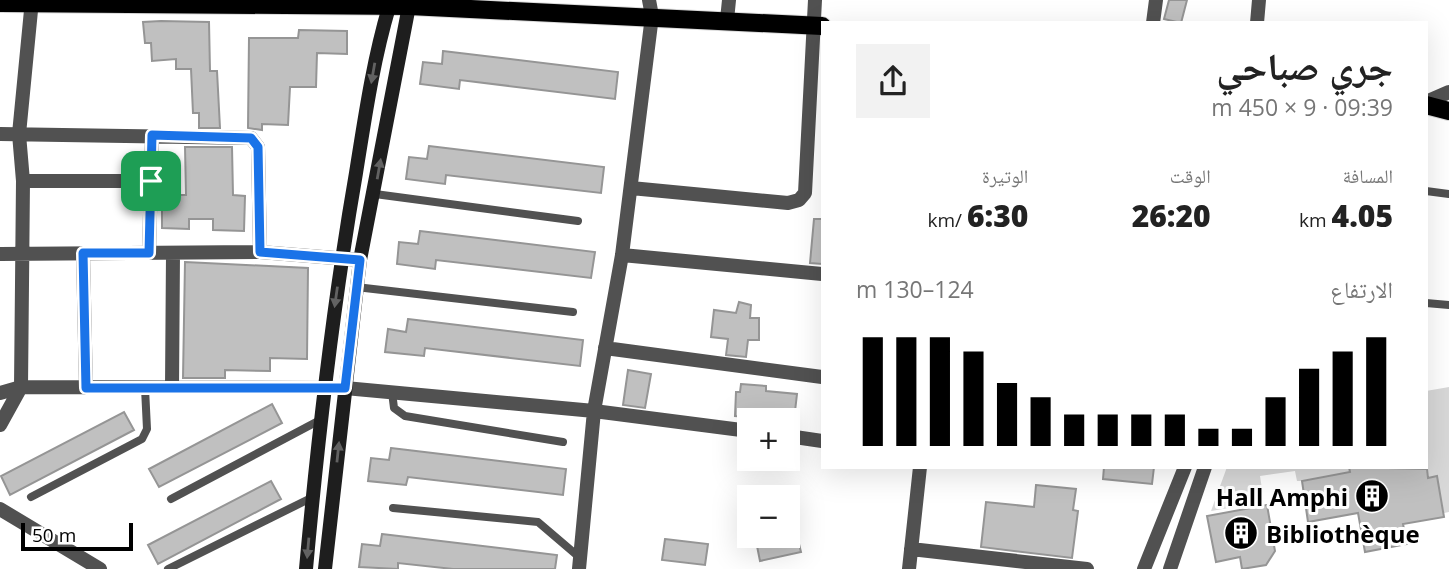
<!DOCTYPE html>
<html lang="ar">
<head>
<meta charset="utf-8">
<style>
  :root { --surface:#fff; --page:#f2f2f2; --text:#222; --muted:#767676; --accent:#000 }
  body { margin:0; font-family:"Open Sans","Noto Naskh Arabic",sans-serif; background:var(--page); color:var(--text); direction:rtl; height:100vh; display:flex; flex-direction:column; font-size:26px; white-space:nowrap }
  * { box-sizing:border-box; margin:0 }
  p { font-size:23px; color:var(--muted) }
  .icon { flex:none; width:38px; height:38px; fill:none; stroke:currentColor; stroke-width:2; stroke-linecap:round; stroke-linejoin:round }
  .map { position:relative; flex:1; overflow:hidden; direction:ltr }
  .sheet { position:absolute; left:821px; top:21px; width:607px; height:448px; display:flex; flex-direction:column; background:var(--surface); border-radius:0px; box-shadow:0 7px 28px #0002; direction:rtl }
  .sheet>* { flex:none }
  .fabs { position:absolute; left:737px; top:408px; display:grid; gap:14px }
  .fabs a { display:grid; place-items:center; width:63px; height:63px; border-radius:0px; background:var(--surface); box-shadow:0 7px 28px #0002; font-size:35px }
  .scale { position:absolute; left:21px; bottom:18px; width:112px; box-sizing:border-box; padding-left:7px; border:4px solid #000; border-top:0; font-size:19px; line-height:24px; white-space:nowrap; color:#000; -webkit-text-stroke:5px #fff; paint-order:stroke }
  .pin { position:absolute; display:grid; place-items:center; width:60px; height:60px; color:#fff; margin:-30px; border-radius:14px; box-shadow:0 4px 10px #0006 }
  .round { display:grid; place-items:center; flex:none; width:74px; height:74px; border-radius:0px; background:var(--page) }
  .summary { display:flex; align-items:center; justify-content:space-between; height:119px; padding:0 35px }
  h1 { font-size:38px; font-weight:800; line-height:52px }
  .metrics { display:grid; grid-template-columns:repeat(3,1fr); gap:10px; height:119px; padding:7px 35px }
  .metrics div { display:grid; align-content:center }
  .metrics b { font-size:30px; font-weight:800 }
  .metrics small { font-size:19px; font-weight:400 }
  .metrics p { font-size:19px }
  .chart { height:196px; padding:14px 35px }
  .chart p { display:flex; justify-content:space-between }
  .chart svg { width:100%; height:126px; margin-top:7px; stroke:var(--accent); stroke-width:6 }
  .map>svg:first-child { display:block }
  .green { fill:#d8d8d8 }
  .building { fill:#c0c0c0; stroke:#959595; stroke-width:2 }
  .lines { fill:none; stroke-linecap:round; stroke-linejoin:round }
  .primary-casing { stroke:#dbdbdb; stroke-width:20 }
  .service { stroke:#515151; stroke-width:8 }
  .minor { stroke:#515151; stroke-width:14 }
  .secondary { stroke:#1e1e1e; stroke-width:14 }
  .primary { stroke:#000; stroke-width:18 }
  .oneway { fill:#626262 }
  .route-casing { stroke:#fff; stroke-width:14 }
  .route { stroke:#1a73e8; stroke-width:9 }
  .labels { text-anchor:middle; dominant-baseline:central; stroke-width:6; stroke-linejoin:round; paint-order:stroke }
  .poi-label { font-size:24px; font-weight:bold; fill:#000; stroke:#fff; text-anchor:end }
</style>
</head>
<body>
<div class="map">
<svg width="1449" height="569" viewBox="0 0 1449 569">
  <rect width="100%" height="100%" fill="#fff"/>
  <!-- green -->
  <path class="green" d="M1449 387V512L1444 513 1437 477 1428 478 1427 470 1416 471V467H1426V391Z
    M1227 467H1349L1350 472 1302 481H1297L1295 471 1260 476 1264 502 1211 511Z"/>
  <!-- building -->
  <path class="building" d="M1169 0H1187L1181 23 1164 19Z
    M161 21 209 22 210 71H217L220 128H199V113H193L191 69H176V59L152 61 151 43H145L143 22Z
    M299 30 347 31V54L317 53 316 87H290L288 125 262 124V130L248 128 249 38H298Z
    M443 51 618 72 615 99 460 80 459 89 420 84 423 62 442 64Z
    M429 146 604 167 601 193 446 175 445 184 406 179 409 157 427 159Z
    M185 147H232L233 195 245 196 244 231 213 230V219H189V229L162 228V195H186Z
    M814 219H822V264L810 263Z
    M420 231 595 252 591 278 436 260 435 269 397 264 399 242 418 244Z
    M185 262 308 268 307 359 270 358V371L225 370V378H183Z
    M739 302 751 305 750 318H759V340H748L746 357 726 355 728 339 711 337 714 310 736 313Z
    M408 319 583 340 580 366 425 348 424 356 385 352 388 329 406 332Z
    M628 370 651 374 645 408 623 405Z
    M741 384 766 386V391L797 394 794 420 735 416 736 392H740Z
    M272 404 282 423 159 487 149 469Z
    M124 412 134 430 10 495 1 476Z
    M391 448 566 469 563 495 408 477 406 485 368 481 371 458 389 460Z
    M1104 467H1154L1152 484 1103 479Z
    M1349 467 1427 469 1428 478 1437 476 1444 517 1403 524 1407 544 1365 552 1358 513 1308 522 1302 481 1350 472Z
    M271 481 281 499 158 564 148 545Z
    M1036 485 1076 489 1073 510 1078 511 1072 558 981 547 986 502 1034 507Z
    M1267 505 1275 551 1266 565 1242 569 1240 557 1216 562 1207 516Z
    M382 534 557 555 555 569H453L398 563V569L359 567 362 544 380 546Z
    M755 536H797L801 552 760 561Z
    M665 539 708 544 705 565 662 560Z"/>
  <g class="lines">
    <!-- primary casing -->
    <g class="primary-casing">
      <path id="primary" d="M0 3 409 6 822 26
        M1426 105 1449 111"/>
    </g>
    <!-- service -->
    <path class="service" d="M1426 191 1449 194
      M375 194 578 221
      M356 287 573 312
      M1426 303 1449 305
      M392 392 394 408 405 416 563 442
      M31 497 142 439 147 429 145 388
      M171 499 320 420
      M393 508 538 522 579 557
      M168 569 313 497"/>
    <!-- minor -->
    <path class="minor" d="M727 20 729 0
      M1153 23 1156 0
      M1257 23 1259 0
      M1426 102 1449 92
      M0 134 251 138 258 147 260 252
      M23 181H151
      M631 188 788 203 799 200 805 193 815 0
      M83 253 86 388
      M149 253 152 136
      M0 254 260 252 360 260
      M622 255 822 274
      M605 348 822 377
      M172 388 173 253
      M0 393 21 387 345 388 594 411 749 431
      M0 425 21 387 23 181 19 134 32 0
      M788 436 822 441
      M0 509 100 569
      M911 549 1087 569
      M579 569 594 411 622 255 652 16 649 0
      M909 569 920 467
      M1144 569 1185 467
      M1170 569 1205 467"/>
    <!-- secondary -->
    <path class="secondary" d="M306 569C318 436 333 305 356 173 365 117 373 61 389 7
      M325 569 360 260 409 6"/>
    <!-- primary -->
    <use href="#primary" class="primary"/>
  </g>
  <!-- one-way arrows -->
  <defs><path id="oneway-solid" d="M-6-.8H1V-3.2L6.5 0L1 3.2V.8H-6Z" transform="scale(1.75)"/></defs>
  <g class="oneway">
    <use href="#oneway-solid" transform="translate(373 73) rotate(100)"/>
    <use href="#oneway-solid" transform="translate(379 169) rotate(-80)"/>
    <use href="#oneway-solid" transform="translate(336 297) rotate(98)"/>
    <use href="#oneway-solid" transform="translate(338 452) rotate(-84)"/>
    <use href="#oneway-solid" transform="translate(308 548) rotate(95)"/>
  </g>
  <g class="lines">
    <!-- route casing -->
    <g class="route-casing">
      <path id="route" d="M152 135 251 138 258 147 260 252 360 260 345 388H86L83 253H149Z"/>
    </g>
    <!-- route -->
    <use href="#route" class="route"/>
  </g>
  <!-- icons -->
  <defs>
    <g id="building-disc" transform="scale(1.75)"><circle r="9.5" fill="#000" stroke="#fff"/><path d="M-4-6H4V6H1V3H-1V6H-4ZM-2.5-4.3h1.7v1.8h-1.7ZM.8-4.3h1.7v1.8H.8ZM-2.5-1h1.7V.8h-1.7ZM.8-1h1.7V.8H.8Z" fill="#fff"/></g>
  </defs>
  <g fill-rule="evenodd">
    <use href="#building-disc" x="1372" y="496"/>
    <use href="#building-disc" x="1241" y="533"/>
  </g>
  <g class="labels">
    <!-- poi labels -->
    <g class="poi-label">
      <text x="1348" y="496">Hall Amphi</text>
      <text x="1266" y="533" text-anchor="start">Bibliothèque</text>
    </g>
  </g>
</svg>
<div class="fabs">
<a>+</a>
<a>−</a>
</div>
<div class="scale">50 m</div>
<div class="pin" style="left:151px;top:181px;background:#1e9e55"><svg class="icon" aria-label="arrive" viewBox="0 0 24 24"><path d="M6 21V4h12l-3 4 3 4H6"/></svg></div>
<section class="sheet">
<div class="summary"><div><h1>جري صباحي</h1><p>09:39 · 9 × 450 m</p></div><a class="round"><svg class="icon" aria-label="share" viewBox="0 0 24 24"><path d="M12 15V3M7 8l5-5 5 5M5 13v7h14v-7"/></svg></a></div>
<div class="metrics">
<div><p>المسافة</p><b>4.05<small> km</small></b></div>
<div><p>الوقت</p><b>26:20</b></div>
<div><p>الوتيرة</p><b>6:30<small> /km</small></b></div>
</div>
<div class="chart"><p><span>الارتفاع</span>124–130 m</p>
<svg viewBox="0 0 160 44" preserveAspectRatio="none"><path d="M5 44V6M15 44V6M25 44V6M35 44V11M45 44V22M55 44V27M65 44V33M75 44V33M85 44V33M95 44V33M105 44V38M115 44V38M125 44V27M135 44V17M145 44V11M155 44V6"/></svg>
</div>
</section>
</div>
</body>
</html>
